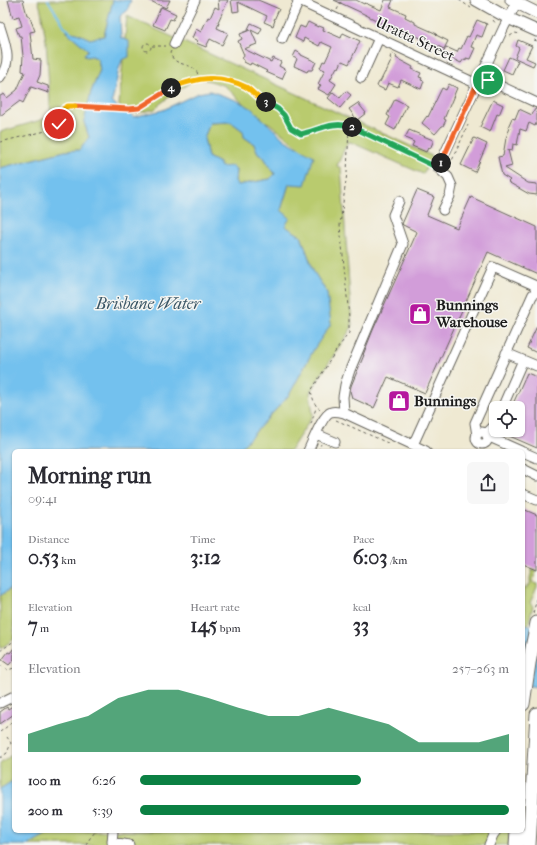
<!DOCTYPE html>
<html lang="en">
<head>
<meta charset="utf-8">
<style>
  :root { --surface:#fff; --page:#f7f7f7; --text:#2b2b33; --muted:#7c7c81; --accent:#0b8043 }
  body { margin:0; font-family:"IM FELL French Canon",serif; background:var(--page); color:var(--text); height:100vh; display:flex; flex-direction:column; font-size:15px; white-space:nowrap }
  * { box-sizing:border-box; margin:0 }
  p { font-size:13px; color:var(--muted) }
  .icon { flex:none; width:22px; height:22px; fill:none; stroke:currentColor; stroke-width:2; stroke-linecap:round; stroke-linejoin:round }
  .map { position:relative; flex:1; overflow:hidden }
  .details { position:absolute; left:12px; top:449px; width:513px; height:384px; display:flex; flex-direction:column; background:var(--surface); border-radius:6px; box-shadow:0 1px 3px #0004 }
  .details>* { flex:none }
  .tools { position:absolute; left:489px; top:401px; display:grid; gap:8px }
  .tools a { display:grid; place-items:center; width:36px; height:36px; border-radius:6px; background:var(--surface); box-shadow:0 1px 3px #0004; font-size:20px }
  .pin { position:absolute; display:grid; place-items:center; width:34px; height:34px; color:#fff; margin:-17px; border:2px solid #fff; border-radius:50%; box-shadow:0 1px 4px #0007 }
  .km { position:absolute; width:20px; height:20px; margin:-10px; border-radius:50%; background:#222; color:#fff; font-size:11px; line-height:20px; text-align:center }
  .round { display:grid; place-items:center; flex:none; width:42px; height:42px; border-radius:6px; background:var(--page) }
  .headline { display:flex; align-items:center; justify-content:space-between; height:68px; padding:0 16px }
  h1 { font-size:22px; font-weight:700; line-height:30px }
  .figures { display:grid; grid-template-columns:repeat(3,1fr); gap:6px; height:68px; padding:4px 16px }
  .figures div { display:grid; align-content:center }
  .figures b { font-size:20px; font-weight:700 }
  .figures small { font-size:11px; font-weight:400 }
  .figures p { font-size:11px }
  .chart { height:112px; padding:8px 16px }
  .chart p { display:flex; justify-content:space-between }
  .chart svg { width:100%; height:72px; margin-top:4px; fill:var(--accent); opacity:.7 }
  ul { padding:0 16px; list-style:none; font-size:13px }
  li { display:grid; grid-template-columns:64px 48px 1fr; align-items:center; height:30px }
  li i { height:10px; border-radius:5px; background:var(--accent) }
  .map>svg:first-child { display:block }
  .green { fill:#b9cb6e; stroke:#6a7445 }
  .water { fill:#73c1ee; stroke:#486e85; fill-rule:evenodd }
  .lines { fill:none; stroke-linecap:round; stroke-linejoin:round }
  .stream { stroke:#73c1ee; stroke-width:2 }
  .building { fill:#d29dd9 }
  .minor-casing { stroke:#66645c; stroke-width:11 }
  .major-casing { stroke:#66645c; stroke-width:13 }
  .highway-casing { stroke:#66645c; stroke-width:15 }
  .path { stroke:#66645c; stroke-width:1; stroke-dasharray:3 3; stroke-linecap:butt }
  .minor { stroke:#fff; stroke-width:9 }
  .major { stroke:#fff; stroke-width:11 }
  .highway { stroke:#fff; stroke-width:13 }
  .split-1-casing { stroke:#fff; stroke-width:8 }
  .split-2-casing { stroke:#fff; stroke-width:8 }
  .split-3-casing { stroke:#fff; stroke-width:8 }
  .split-4-casing { stroke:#fff; stroke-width:8 }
  .split-5-casing { stroke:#fff; stroke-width:8 }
  .split-6-casing { stroke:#fff; stroke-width:8 }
  .split-1 { stroke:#f0652b; stroke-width:5 }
  .split-2 { stroke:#22a559; stroke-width:5 }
  .split-3 { stroke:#22a559; stroke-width:5 }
  .split-4 { stroke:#f5b400; stroke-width:5 }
  .split-5 { stroke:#f0652b; stroke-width:5 }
  .split-6 { stroke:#f5b400; stroke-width:5 }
  .labels { text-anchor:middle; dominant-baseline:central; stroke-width:3; stroke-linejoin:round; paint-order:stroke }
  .street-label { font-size:15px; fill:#1c1c1c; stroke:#f6f6f2 }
  .poi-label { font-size:15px; font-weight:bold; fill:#1c1c1c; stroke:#f6f6f2; text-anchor:start }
  .water-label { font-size:16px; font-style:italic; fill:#3a5666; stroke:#f6f6f2 }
</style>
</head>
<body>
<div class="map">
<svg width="537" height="845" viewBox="0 0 537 845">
  <rect width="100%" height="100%" fill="#f6f6f2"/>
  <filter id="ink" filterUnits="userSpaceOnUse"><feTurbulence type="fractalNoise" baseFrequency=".025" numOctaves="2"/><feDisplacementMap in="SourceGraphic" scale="8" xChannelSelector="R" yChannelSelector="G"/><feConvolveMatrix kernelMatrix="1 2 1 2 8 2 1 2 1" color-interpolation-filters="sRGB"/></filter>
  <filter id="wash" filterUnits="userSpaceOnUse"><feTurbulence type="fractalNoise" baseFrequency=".012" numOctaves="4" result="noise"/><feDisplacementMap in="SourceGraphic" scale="16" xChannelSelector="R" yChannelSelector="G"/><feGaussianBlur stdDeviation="0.9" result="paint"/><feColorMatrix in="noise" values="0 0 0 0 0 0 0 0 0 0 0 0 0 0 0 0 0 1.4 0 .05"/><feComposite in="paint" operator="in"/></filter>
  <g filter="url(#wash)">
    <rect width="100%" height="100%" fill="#efe9d2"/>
    <!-- green -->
    <path class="green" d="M38 0H113L104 36 90 39 77 33 92 56 98 59 100 70 91 92 84 122 89 137 80 150 65 151 0 168V132L51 117 46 41 41 10Z
      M127 16 432 156 423 174 348 141 337 166 341 168 352 327 310 392 313 415 290 451H237L239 450 289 395 314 349 330 324 327 293 314 272 301 236 284 226 281 210 289 184 301 151 296 144 290 140 269 123 266 122 247 107 225 86 214 82 199 78H196L161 103 155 109 124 116 119 105Z
      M231 122 243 131 244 137 254 144 258 153 263 156 275 174 270 179 238 185 235 181 236 170 221 168 219 163 208 157 204 138 210 123Z
      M532 570 536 571 532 582 537 584V587L530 603 533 606 528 625 523 624V588H527V585H530V578Z
      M14 586V639L0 649V596Z
      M14 753V780L0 789V764Z
      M52 831H509V845H28Z"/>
    <!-- water -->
    <path class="water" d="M113 0H131L127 11 120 16 121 38 129 41V57L122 60 119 69 112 102 116 105 118 111 131 113 133 117 163 110 198 93 210 91 236 100 251 108 285 140 314 156 305 185 289 184 281 210 290 218 285 226 301 236 314 272 327 293 331 324 314 349 289 395 239 450 237 451H14V586L0 596V168L65 151 80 150 89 137 84 122 91 92 100 70 98 59 92 56 86 57 84 54 88 50 66 31 77 33 90 39 104 36ZM231 122 243 131 244 137 254 144 258 153 263 156 275 174 270 179 238 185 235 181 236 170 233 166 221 167 219 163 208 157 204 138 210 123Z
      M523 624 537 626V687L523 685Z
      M14 780V831H52L28 845H0V789Z"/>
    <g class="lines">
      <!-- stream -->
      <path class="stream" d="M48 0 65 27 73 34"/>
    </g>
    <g id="blocks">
      <!-- building -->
      <path class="building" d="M8 0H23L27 15H29L35 31 30 32 33 59 41 60 40 75 37 82 48 86 49 93 31 87 23 103 20 101 0 116V96L4 94 7 98 17 90 25 72 22 71 23 56 21 36H19L16 28 22 26 19 16 13 18Z
        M148 0H170L166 8Z
        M218 0H228L218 22 219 23 217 28 228 33 222 45 210 39 206 47 196 43 198 41 192 38 196 29 201 32 208 17 210 18 215 7 219 9Z
        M231 0H258L279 9 274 20H275L273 26 264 22 267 16 238 2 239 11 233 12Z
        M334 0H356L364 4 365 3 381 10 385 0H393L390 7 406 14 405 17 415 22V24L437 34 436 35 448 41 444 49 410 33 409 35 403 33 404 31 393 26 392 28 360 12Z
        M161 7 176 14 173 20 170 19 165 30 153 25Z
        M477 20 487 24 482 37 476 35 471 47 475 48 470 59 466 58V60L464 59 461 63 443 54 446 47 457 52 459 48 461 49 467 36 469 37Z
        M308 22 318 27 319 26 324 28 323 30 341 38 343 33 360 41 349 64 342 61 339 68 337 67 330 80 336 84 329 95 318 89 321 85 318 84 325 70 320 68 323 61 325 62 332 47 321 42 319 46 304 38 303 42 295 38 300 26 305 28Z
        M251 23 262 28 259 34 251 30 257 44 244 49 271 62 273 58 281 62 279 66 286 70 282 79 266 72 267 71 251 63 250 65 244 62V60L242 59 244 55 238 41 242 39 240 34 250 30 248 29Z
        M518 40 532 46 526 58 535 62 533 66 515 58 519 48 516 46Z
        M296 51 301 54V55L316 62 312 70H308L307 72 294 66 297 59 293 57Z
        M392 53 397 56 396 58 413 67 412 69 421 73 419 77 422 78 421 80 424 81 421 89 401 80 398 87 388 83 385 90 377 86 379 82H380L385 72H386L392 59 390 58Z
        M509 57 518 61 512 74 503 70Z
        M449 84 457 88 444 119 446 120 443 126H442L435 134 422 123 427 116 428 117 442 88 446 90Z
        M346 91 351 95 340 108 328 98 333 92 340 98Z
        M395 99 407 105 395 130 386 125 390 117 387 115Z
        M493 100 503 105 499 115 497 114 490 132 480 127Z
        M358 103 366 113 357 120 349 109Z
        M535 109H537V121L535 126 529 123 526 131 520 129 517 145 513 144 512 151 508 150 512 166 505 168 528 183 537 184V195L529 194 508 182 510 180 502 175 498 157 503 156 506 138 510 128 508 127 512 118 515 119 519 109 532 115Z
        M409 130 433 140V142L430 149 428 148 426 152 412 146 414 142 405 138Z
        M474 138 487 144 475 172 461 165Z
        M417 190 434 197 427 215 457 228 471 197 537 227V274L488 252 425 393 388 377 374 408 352 398 350 391 351 386 364 355H363L373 330 417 232 403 225 402 224Z
        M537 326V353L527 348Z
        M527 373 537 377V448L498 431 518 430V408H511Z
        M523 509 537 515V570L523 564Z
        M14 648V659L9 665 2 660 8 652 10 653Z
        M14 705V714L0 724V712L7 707 8 709Z"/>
    </g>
  </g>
  <g filter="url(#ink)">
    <use href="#blocks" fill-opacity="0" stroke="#66645c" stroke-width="1"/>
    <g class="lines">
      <!-- minor casing -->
      <g class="minor-casing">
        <path id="minor" d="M297 0 477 84
          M0 27C5 44 13 61 0 77
          M282 39 299 1
          M174 44 195 0
          M481 77 537 103
          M361 78 379 38
          M443 210 450 196 452 186 448 177 438 168 504 27 518 0
          M506 353 537 366
          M502 408 523 360
          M344 413 343 397 345 385 350 370 403 244 393 215 399 201
          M476 438a6 6 0 1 1 12 0a6 6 0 1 1-12 0Z
          M316 434 335 442
          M486 434 494 426 496 422
          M487 436 521 451
          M413 445 493 267 534 285 537 293 533 294 475 423 477 435
          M308 451C312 443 323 414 331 412 335 411 340 412 344 413L426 451
          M523 452 537 458
          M523 469 537 476
          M523 494 537 500
          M0 703 14 696
          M113 831 112 842 129 845
          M489 845 493 835 496 831"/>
      </g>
      <!-- major casing -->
      <g class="major-casing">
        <path id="major" d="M476 0 508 18 537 31
          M511 0 537 13"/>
      </g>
      <!-- highway casing -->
      <g class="highway-casing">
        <path id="highway" d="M523 704 529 663 537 623
          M516 845 517 831
          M529 845 537 714"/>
      </g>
      <!-- path -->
      <path class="path" d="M459 0 471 8
        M337 10 342 0
        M493 20 496 24
        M510 36 515 33 520 34
        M534 40 537 41
        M143 47a4 4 0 1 1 8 0a4 4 0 1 1-8 0Z
        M152 46H166
        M171 51 170 53C175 68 190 61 197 72 198 74 198 77 199 79
        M349 126 431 165
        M0 142 54 129C60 122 60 117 63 109L68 106 129 109 139 108 170 88 184 83 211 78 224 79 247 88 258 98 278 109 284 115 291 128 301 134 313 131 328 125 337 124 349 126 347 173 340 225 349 317V333L337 349 311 391C313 398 314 406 320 409
        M450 165 468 125
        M336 420 390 444
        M311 424 316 408
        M318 451 321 444
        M533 613 537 599
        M0 651 14 641
        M0 665 8 670 14 668
        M0 732 9 725 11 722H14
        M0 758 7 753 11 743 7 737
        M86 845 90 838 96 831"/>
      <!-- minor -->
      <use href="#minor" class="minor"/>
      <!-- major -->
      <use href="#major" class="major"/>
      <!-- highway -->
      <use href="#highway" class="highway"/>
    </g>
  </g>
  <g class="lines" filter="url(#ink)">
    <!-- split-1 casing -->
    <g class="split-1-casing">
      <path id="split-1" d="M441 163 480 77 488 80"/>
    </g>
    <!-- split-2 casing -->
    <g class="split-2-casing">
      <path id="split-2" d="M352 127 438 168 441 163"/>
    </g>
    <!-- split-3 casing -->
    <g class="split-3-casing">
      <path id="split-3" d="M266 102 278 109 284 115 291 128 301 134C319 130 334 120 352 127"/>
    </g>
    <!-- split-4 casing -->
    <g class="split-4-casing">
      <path id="split-4" d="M171 88C198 77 220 74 246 87 251 90 254 94 258 97 260 99 263 100 266 102"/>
    </g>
    <!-- split-5 casing -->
    <g class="split-5-casing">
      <path id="split-5" d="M75 106 129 109 139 108 171 88"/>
    </g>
    <!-- split-6 casing -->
    <g class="split-6-casing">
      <path id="split-6" d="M59 124 63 109 68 106H75"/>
    </g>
    <!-- split-1 -->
    <use href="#split-1" class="split-1"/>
    <!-- split-2 -->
    <use href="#split-2" class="split-2"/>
    <!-- split-3 -->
    <use href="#split-3" class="split-3"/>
    <!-- split-4 -->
    <use href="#split-4" class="split-4"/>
    <!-- split-5 -->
    <use href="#split-5" class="split-5"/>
    <!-- split-6 -->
    <use href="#split-6" class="split-6"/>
  </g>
  <!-- icons -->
  <defs>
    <g id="shop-square" transform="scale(1.15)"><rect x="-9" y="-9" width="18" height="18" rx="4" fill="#b5179e" stroke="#f6f6f2"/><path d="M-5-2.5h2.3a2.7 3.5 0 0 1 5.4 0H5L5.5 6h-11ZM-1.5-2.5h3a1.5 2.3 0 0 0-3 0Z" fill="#fff"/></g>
  </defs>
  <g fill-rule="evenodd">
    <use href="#shop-square" x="420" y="314"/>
    <use href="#shop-square" x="399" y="401"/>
  </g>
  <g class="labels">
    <!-- street labels -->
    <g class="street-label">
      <text transform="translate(415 39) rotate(25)">Uratta Street</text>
    </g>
    <!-- poi labels -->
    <g class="poi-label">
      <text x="436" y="305">Bunnings<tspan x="436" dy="17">Warehouse</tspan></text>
      <text x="414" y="401">Bunnings</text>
    </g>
    <!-- water labels -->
    <g class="water-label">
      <text x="148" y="303">Brisbane Water</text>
    </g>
  </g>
</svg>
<div class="tools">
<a><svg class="icon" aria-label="locate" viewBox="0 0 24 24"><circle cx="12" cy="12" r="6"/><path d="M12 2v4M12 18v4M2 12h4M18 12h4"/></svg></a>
</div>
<div class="pin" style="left:488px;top:80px;background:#1e9e55"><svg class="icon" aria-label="arrive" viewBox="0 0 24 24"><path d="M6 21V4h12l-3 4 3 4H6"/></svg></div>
<div class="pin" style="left:59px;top:124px;background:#d93025"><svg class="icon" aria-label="check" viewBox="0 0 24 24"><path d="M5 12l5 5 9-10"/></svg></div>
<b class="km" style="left:441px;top:163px">1</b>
<b class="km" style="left:352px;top:127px">2</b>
<b class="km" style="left:266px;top:102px">3</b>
<b class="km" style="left:171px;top:88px">4</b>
<section class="details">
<div class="headline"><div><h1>Morning run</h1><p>09:41</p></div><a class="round"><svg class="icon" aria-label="share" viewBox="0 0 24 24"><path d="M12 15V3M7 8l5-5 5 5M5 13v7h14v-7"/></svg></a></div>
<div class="figures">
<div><p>Distance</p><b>0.53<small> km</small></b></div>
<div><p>Time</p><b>3:12</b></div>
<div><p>Pace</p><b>6:03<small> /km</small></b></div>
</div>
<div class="figures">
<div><p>Elevation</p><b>7<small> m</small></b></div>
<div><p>Heart rate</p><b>145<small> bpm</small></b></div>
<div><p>kcal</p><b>33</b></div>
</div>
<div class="chart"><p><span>Elevation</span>257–263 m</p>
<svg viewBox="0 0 160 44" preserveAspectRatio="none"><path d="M0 44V33L10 27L20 22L30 11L40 6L50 6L60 11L70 17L80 22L90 22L100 17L110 22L120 27L130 38L140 38L150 38L160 33V44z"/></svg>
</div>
<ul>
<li><b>100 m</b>6:26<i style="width:60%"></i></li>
<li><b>200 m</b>5:39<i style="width:100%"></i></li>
</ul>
</section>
</div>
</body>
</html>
